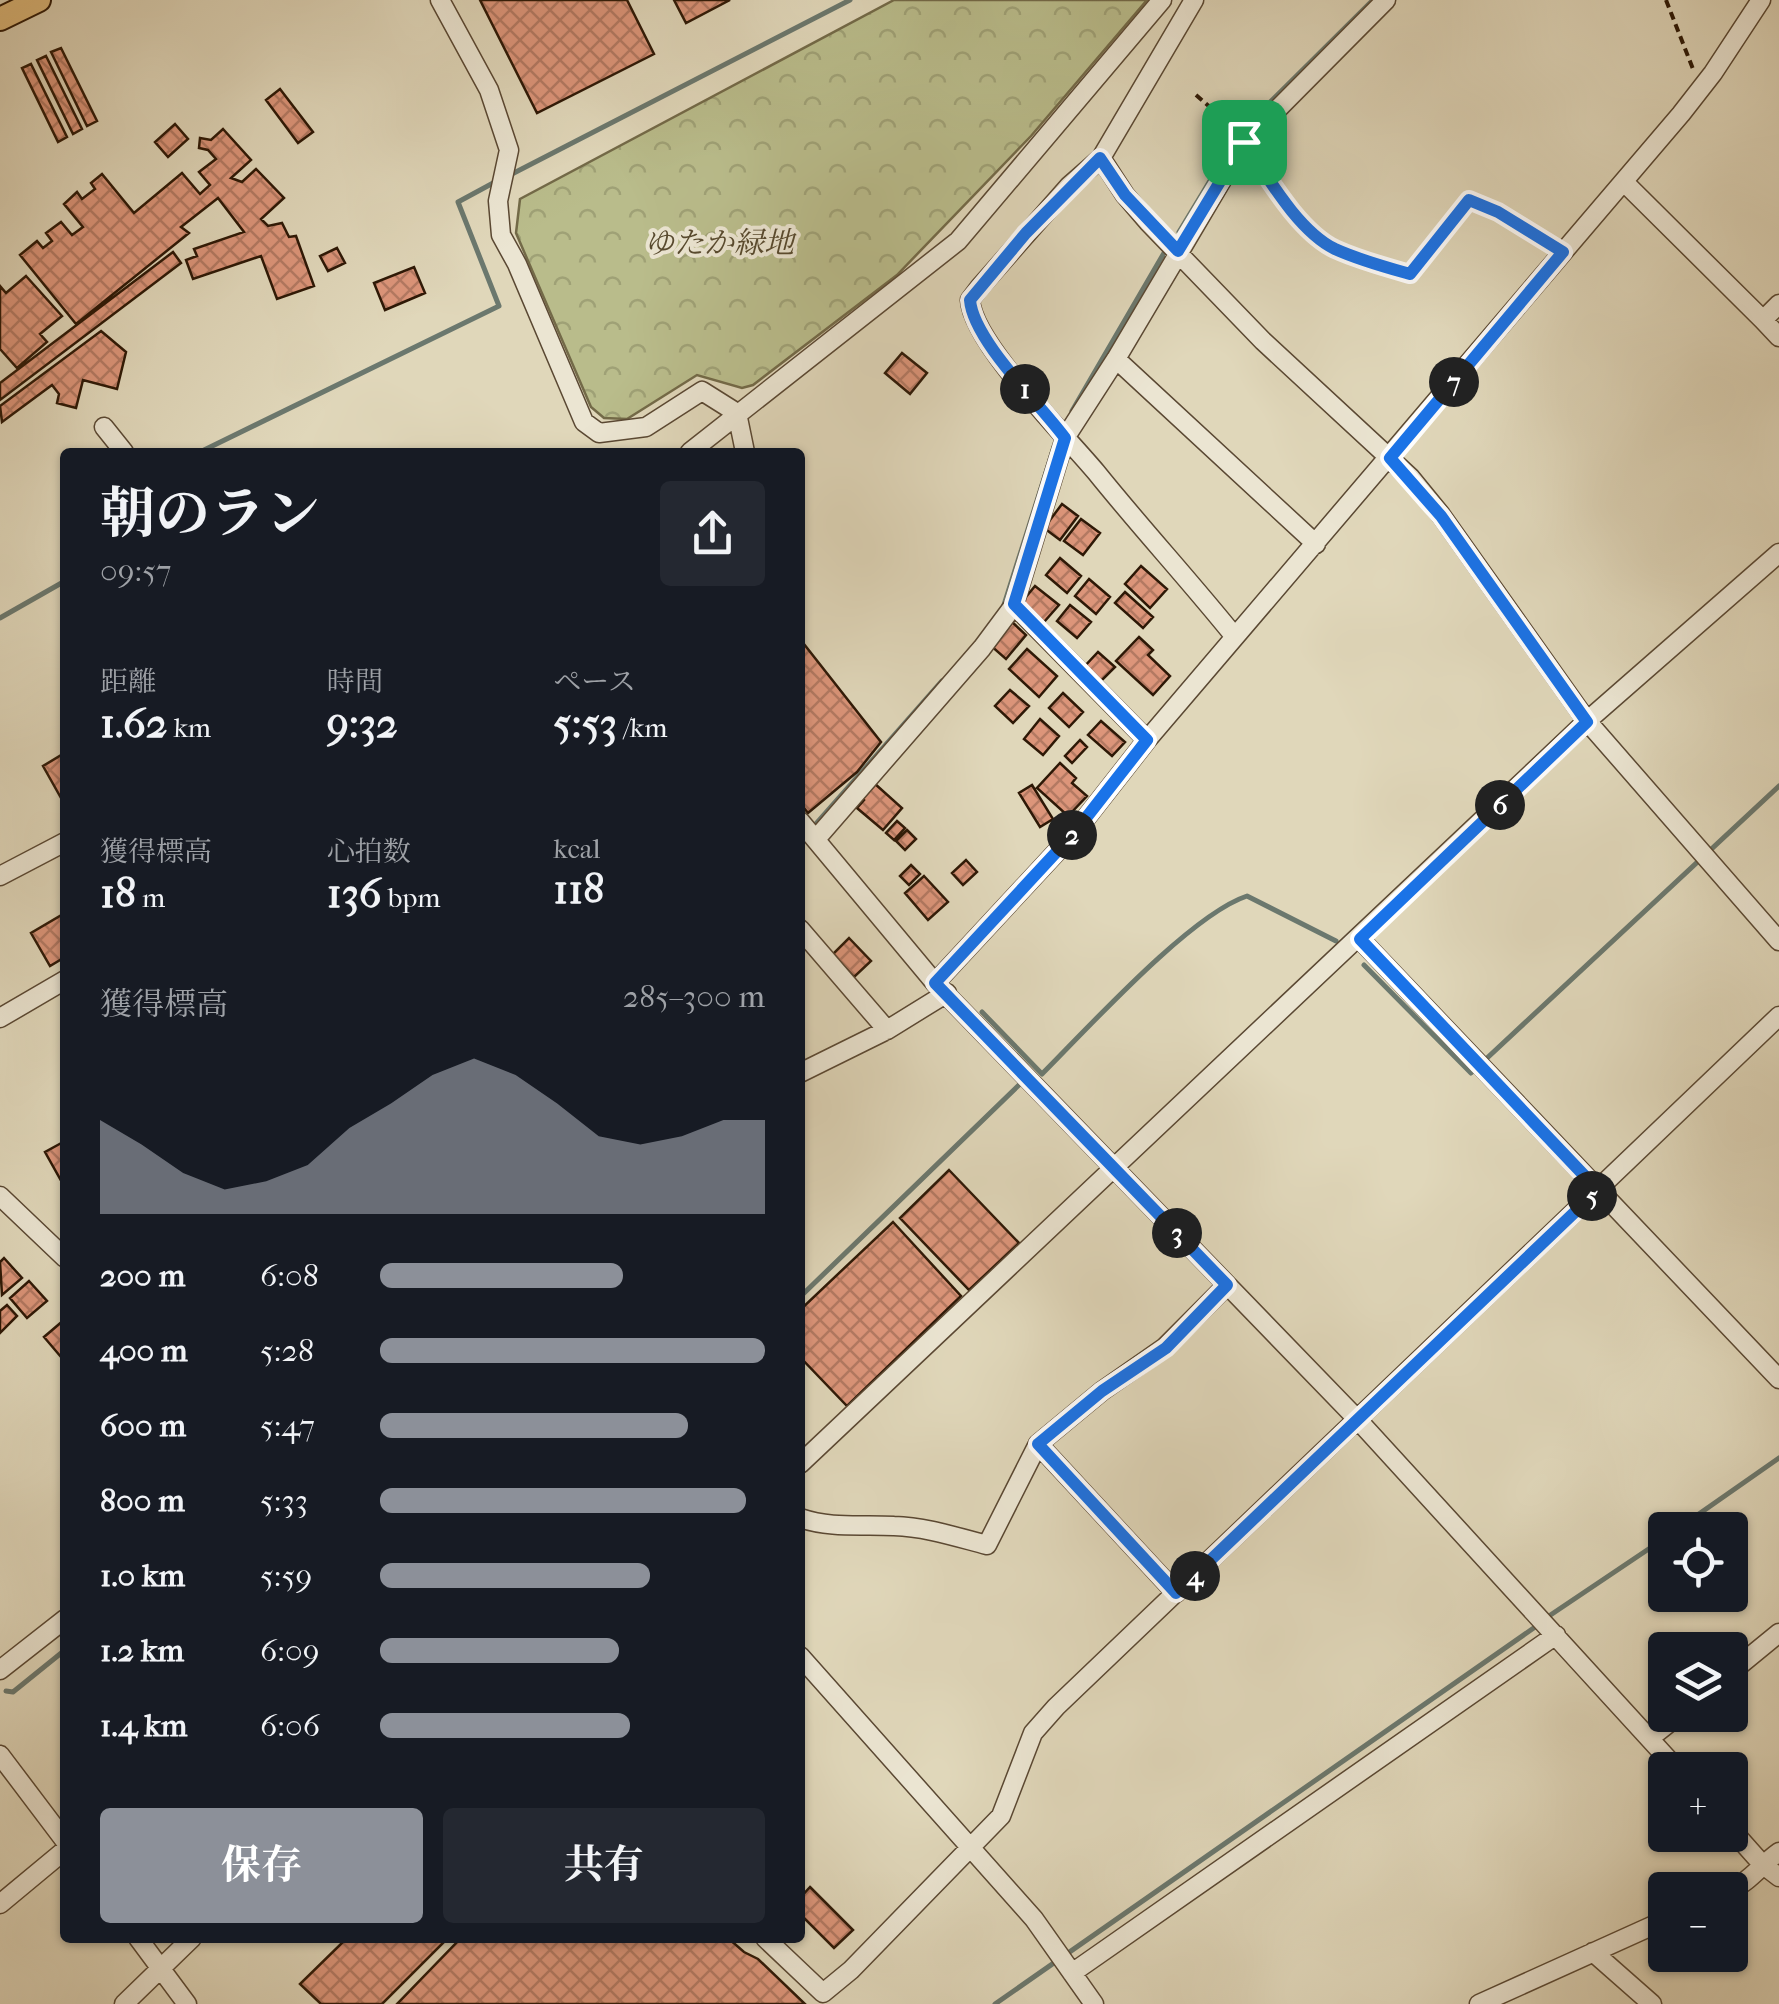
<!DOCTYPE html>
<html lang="ja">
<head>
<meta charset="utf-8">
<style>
  :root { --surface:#171b24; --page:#242831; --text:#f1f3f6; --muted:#9ea1a6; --accent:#8c9099 }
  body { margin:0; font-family:"IM FELL French Canon","Noto Serif JP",serif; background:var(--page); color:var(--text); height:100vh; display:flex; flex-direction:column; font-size:38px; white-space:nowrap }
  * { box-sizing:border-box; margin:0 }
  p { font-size:32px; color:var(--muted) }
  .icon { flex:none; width:55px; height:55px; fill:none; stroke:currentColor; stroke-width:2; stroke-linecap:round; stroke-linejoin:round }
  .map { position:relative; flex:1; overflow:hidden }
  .sheet { position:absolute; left:60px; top:448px; width:745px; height:1495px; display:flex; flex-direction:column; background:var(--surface); border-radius:10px; box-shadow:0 2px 8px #0004 }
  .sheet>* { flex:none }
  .tools { position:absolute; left:1648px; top:1512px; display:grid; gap:20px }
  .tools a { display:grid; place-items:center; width:100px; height:100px; border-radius:10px; background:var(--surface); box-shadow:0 2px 8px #0004; font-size:50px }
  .pin { position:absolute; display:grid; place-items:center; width:85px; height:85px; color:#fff; margin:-42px; border-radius:20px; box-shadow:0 5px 15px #0006 }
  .km { position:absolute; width:50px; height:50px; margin:-25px; border-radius:50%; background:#222; color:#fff; font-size:28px; line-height:50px; text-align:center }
  .round { display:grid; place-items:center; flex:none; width:105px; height:105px; border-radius:10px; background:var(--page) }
  .headline { display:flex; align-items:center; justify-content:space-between; height:170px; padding:0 40px }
  h1 { font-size:55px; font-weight:700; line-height:75px }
  .stats { display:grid; grid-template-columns:repeat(3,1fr); gap:15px; height:170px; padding:10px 40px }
  .stats div { display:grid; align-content:center }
  .stats b { font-size:42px; font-weight:700 }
  .stats small { font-size:28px; font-weight:400 }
  .stats p { font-size:28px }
  .chart { height:280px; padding:20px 40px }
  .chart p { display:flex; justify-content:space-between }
  .chart svg { width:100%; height:180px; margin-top:10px; fill:var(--accent); opacity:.7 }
  .cta { display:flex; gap:20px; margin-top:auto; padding:20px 40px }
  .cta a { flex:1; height:115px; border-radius:10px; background:var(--accent); color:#fff; font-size:40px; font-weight:700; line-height:115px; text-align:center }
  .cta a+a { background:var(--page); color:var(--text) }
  ul { padding:0 40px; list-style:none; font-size:32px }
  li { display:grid; grid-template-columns:160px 120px 1fr; align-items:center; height:75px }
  li i { height:25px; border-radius:12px; background:var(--accent) }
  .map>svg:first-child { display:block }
  .forest { fill:url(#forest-crowns); stroke:#736a48; stroke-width:2.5 }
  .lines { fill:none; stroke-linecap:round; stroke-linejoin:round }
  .stream { stroke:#6b786e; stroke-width:5 }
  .building { fill:url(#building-cross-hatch); stroke:#2d1806; stroke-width:2.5 }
  .minor-casing { stroke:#5a4833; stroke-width:21 }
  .major-casing { stroke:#2d1806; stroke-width:26 }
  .path { stroke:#2d1806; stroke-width:4; stroke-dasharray:8 5; stroke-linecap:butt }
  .minor { stroke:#ebe5d2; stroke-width:18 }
  .major { stroke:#e0bc7d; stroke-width:22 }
  .route-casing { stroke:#fff; stroke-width:20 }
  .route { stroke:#1a73e8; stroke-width:12 }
  .labels { text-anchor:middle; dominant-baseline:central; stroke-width:8; stroke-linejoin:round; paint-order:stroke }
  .park-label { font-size:30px; font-style:italic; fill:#57492e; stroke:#ebe5d2 }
</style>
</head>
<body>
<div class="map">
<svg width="1779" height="2004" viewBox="0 0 1779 2004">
  <defs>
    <pattern id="forest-crowns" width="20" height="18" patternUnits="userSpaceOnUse" patternTransform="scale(2.5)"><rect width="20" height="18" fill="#b9bc8b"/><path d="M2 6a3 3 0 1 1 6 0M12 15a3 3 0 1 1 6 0" fill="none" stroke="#9fa176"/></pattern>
    <pattern id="building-cross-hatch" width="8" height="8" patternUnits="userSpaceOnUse" patternTransform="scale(2.5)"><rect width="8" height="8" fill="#dc957a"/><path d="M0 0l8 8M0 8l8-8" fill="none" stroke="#b37962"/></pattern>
  </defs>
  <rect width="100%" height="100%" fill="#e0d7ba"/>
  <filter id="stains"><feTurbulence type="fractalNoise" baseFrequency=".002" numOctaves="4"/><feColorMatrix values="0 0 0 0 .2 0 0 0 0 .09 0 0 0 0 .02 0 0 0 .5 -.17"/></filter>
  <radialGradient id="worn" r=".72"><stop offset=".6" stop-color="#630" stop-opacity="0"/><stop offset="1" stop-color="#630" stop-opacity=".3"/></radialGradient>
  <!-- forest -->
  <path class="forest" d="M894 0H1147L1031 136 897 275 753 385 742 388 697 375 627 419 604 418 591 407 516 233 520 199Z"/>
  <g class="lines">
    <!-- stream -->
    <path class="stream" d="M1243 129 1373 0
      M510 175 850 0
      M1179 232 1234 141
      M1072 411 1164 253
      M200 452 499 306 458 202 495 182
      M1003 608 1054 447
      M0 618 65 581
      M815 825 942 681
      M1364 965 1471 1073 1779 786
      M982 1012 1042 1074C1088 1028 1190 915 1247 896L1336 941
      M800 1297 1020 1084
      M1676 1530 1779 1458
      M1546 1618 1665 1538
      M6 1691 13 1692 65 1650
      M995 2004 1538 1625"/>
  </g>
  <!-- building -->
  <path class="building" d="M480 0H627L654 54 537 113Z
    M674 0H730L686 23Z
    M61 48 97 121 87 126 51 52Z
    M46 56 82 129 73 134 37 60Z
    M31 64 67 137 58 142 22 68Z
    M280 89 313 132 298 143 266 100Z
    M175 124 188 139 168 157 155 142Z
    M223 129 251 160 231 178 242 182 256 169 284 198 261 219 268 226 282 223 289 237 296 236 314 286 277 299 261 256 193 279 186 260 197 256 194 249 244 232 218 198 181 227 189 233 76 324 20 255 37 241 43 248 52 241 46 233 61 222 72 235 83 227 64 204 77 192 82 199 95 189 91 183 102 174 134 213 182 173 200 194 210 185 199 172 216 159 208 150 199 148 200 138 211 140Z
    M337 248 345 263 328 271 320 256Z
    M173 252 181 263 0 400V383Z
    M414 267 425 293 385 310 374 283Z
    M26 276 62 316 40 334 47 342 17 368 0 349V286L6 293Z
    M101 331 126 352 117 389 83 380 76 408 57 403 59 394 52 385 2 422 0 406Z
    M902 353 927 373 910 394 885 373Z
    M1062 504 1078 516 1060 540 1044 528Z
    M1081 519 1100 533 1083 555 1064 541Z
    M1060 558 1081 576 1067 593 1046 575Z
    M1141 566 1167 589 1150 608 1125 584Z
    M1089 579 1110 597 1096 614 1075 596Z
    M1035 586 1059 605 1044 622 1021 603Z
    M1125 592 1153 617 1143 628 1115 603Z
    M1070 605 1091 622 1077 638 1057 621Z
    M1011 621 1026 635 1006 659 990 645Z
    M1139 637 1153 650 1148 655 1170 676 1153 695 1116 661Z
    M800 639 881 742 857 772 808 813 800 803Z
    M1027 649 1057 676 1039 697 1009 669Z
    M1098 652 1115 667 1100 682 1084 667Z
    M1010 690 1029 706 1013 723 995 706Z
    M1063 693 1083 712 1069 727 1049 708Z
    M1040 719 1059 736 1043 755 1024 739Z
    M1101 721 1125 742 1112 756 1088 735Z
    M1080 740 1087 747 1072 763 1065 756Z
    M63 754 65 795 61 798 43 766Z
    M1060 763 1076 778 1072 783 1087 796 1068 816 1037 788Z
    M874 783 902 808 883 830 857 808 864 800 861 797Z
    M1032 785 1053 819 1040 827 1019 793Z
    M897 821 905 828 894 840 886 833Z
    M907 830 916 839 905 850 896 841Z
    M966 860 977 872 963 885 952 873Z
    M911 865 920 874 909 885 900 876Z
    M924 876 948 902 928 920 905 893Z
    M65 913V957L50 966 31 933Z
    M849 938 871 961 854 977 832 955Z
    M65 1141V1183L63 1184 45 1152Z
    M949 1170 1019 1243 969 1290 900 1218Z
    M893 1222 961 1296 847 1406 800 1357V1310Z
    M4 1258 22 1278 2 1295 0 1262Z
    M29 1281 47 1301 27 1318 10 1298Z
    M7 1305 17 1316 0 1333V1311Z
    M64 1320 65 1353 61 1357 44 1337Z
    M810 1887 853 1930 834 1948 800 1914V1898Z
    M347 1938H448L382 2004H321L300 1984Z
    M461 1938H728L744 1952 758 1959 805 2004H397Z"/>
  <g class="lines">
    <!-- minor casing -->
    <g class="minor-casing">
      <path id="minor" d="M440 0 489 90 509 150 498 201 501 235 517 264 584 422 599 433 646 427 702 391 737 413 745 452
        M1194 0 1101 158 1125 195 1148 222 1263 341 1410 477 1441 515 1587 721 1779 941
        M1101 158 1069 186 979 288 970 300C973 343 1066 436 1096 472 1141 528 1190 581 1235 637
        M1624 182 1763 320 1779 304
        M1763 320 1779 337
        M1116 359 1316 544
        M104 427 124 452
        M690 452 958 241 1162 0
        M1014 605 1147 740
        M800 821 935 983 1358 1420 1678 1770
        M816 839 982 648 1014 605 1065 438 1116 359 1244 143 1386 0
        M0 876 65 842
        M800 929 887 1030
        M1360 939 1779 1379
        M935 983 1075 832 1147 740 1681 114 1713 73 1761 0
        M0 1018 65 980
        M800 1073 887 1030 947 993
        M0 1196 65 1258
        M1038 1444 1176 1593
        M800 1464 1587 721 1779 553
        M800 1518C833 1529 861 1524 894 1526 926 1527 956 1537 987 1545L1038 1444 1102 1391 1165 1347 1227 1285
        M800 1656 1034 1919 1094 2004
        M0 1670 65 1619
        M1730 1673 1779 1633
        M1650 1738 1679 1715
        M0 1755 65 1841
        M1730 1828 1762 1864 1779 1877
        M1730 1891C1749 1882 1762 1864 1779 1852
        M0 1904 65 1850
        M138 1938 187 2004
        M765 1938 823 1993 851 1970 1001 1816 1033 1733 1056 1707 1779 1016
        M1593 1952 1652 2004
        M1072 1973 1556 1635
        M124 2004 192 1938
        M1479 2004 1665 1920"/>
    </g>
    <!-- major casing -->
    <g class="major-casing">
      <path id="major" d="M0 19 39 0"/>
    </g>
    <!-- path -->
    <path class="path" d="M1666 0 1693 69
      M1196 95 1234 128
      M1254 156C1276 188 1297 222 1329 245 1350 261 1385 267 1410 274L1469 200 1498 212 1550 244"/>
    <!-- minor -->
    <use href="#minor" class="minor"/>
    <!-- major -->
    <use href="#major" class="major"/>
  </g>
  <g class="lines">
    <!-- route casing -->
    <g class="route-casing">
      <path id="route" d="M1244 142C1267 176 1298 231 1335 249 1359 260 1385 267 1410 274L1469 200 1498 212 1563 252 1390 458 1441 516 1587 722 1360 939 1598 1190 1176 1593 1038 1444 1102 1391 1166 1348 1227 1285 935 983 1075 832 1147 740 1014 604 1065 438C1040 404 973 340 970 300L1026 233 1100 158 1125 195 1178 251Z"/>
    </g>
    <!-- route -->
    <use href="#route" class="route"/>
  </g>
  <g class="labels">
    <!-- park labels -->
    <g class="park-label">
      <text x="719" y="243">ゆたか緑地</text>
    </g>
  </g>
  <rect width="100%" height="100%" filter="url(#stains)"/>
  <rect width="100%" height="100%" fill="url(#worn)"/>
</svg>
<div class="tools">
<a><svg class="icon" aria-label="locate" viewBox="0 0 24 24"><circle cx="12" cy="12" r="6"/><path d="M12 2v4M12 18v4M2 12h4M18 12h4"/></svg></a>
<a><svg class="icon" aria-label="layers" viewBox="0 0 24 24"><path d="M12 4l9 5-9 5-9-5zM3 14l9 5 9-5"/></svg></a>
<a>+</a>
<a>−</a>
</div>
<div class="pin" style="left:1244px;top:142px;background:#1e9e55"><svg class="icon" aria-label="arrive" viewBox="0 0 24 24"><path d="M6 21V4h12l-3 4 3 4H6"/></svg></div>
<b class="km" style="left:1025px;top:389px">1</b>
<b class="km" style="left:1072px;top:835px">2</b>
<b class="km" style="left:1177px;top:1233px">3</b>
<b class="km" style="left:1195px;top:1576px">4</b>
<b class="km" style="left:1592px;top:1196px">5</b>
<b class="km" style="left:1500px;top:805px">6</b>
<b class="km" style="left:1454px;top:382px">7</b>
<section class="sheet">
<div class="headline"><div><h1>朝のラン</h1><p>09:57</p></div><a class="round"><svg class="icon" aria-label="share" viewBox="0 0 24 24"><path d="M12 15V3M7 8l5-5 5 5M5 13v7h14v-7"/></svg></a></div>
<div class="stats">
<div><p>距離</p><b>1.62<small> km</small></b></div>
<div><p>時間</p><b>9:32</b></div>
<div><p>ペース</p><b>5:53<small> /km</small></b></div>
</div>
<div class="stats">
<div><p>獲得標高</p><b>18<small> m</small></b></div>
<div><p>心拍数</p><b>136<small> bpm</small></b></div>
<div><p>kcal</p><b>118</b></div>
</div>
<div class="chart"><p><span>獲得標高</span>285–300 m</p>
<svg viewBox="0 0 160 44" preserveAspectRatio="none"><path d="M0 44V21L10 27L20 34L30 38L40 36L50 32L60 23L70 17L80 10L90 6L100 10L110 17L120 25L130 27L140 25L150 21L160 21V44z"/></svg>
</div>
<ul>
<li><b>200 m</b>6:08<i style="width:63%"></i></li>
<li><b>400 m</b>5:28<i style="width:100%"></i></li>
<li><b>600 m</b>5:47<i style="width:80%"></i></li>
<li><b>800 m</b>5:33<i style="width:95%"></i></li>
<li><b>1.0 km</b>5:59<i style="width:70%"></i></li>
<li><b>1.2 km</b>6:09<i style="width:62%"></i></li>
<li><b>1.4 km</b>6:06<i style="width:65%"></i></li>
</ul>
<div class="cta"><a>保存</a><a>共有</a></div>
</section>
</div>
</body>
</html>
